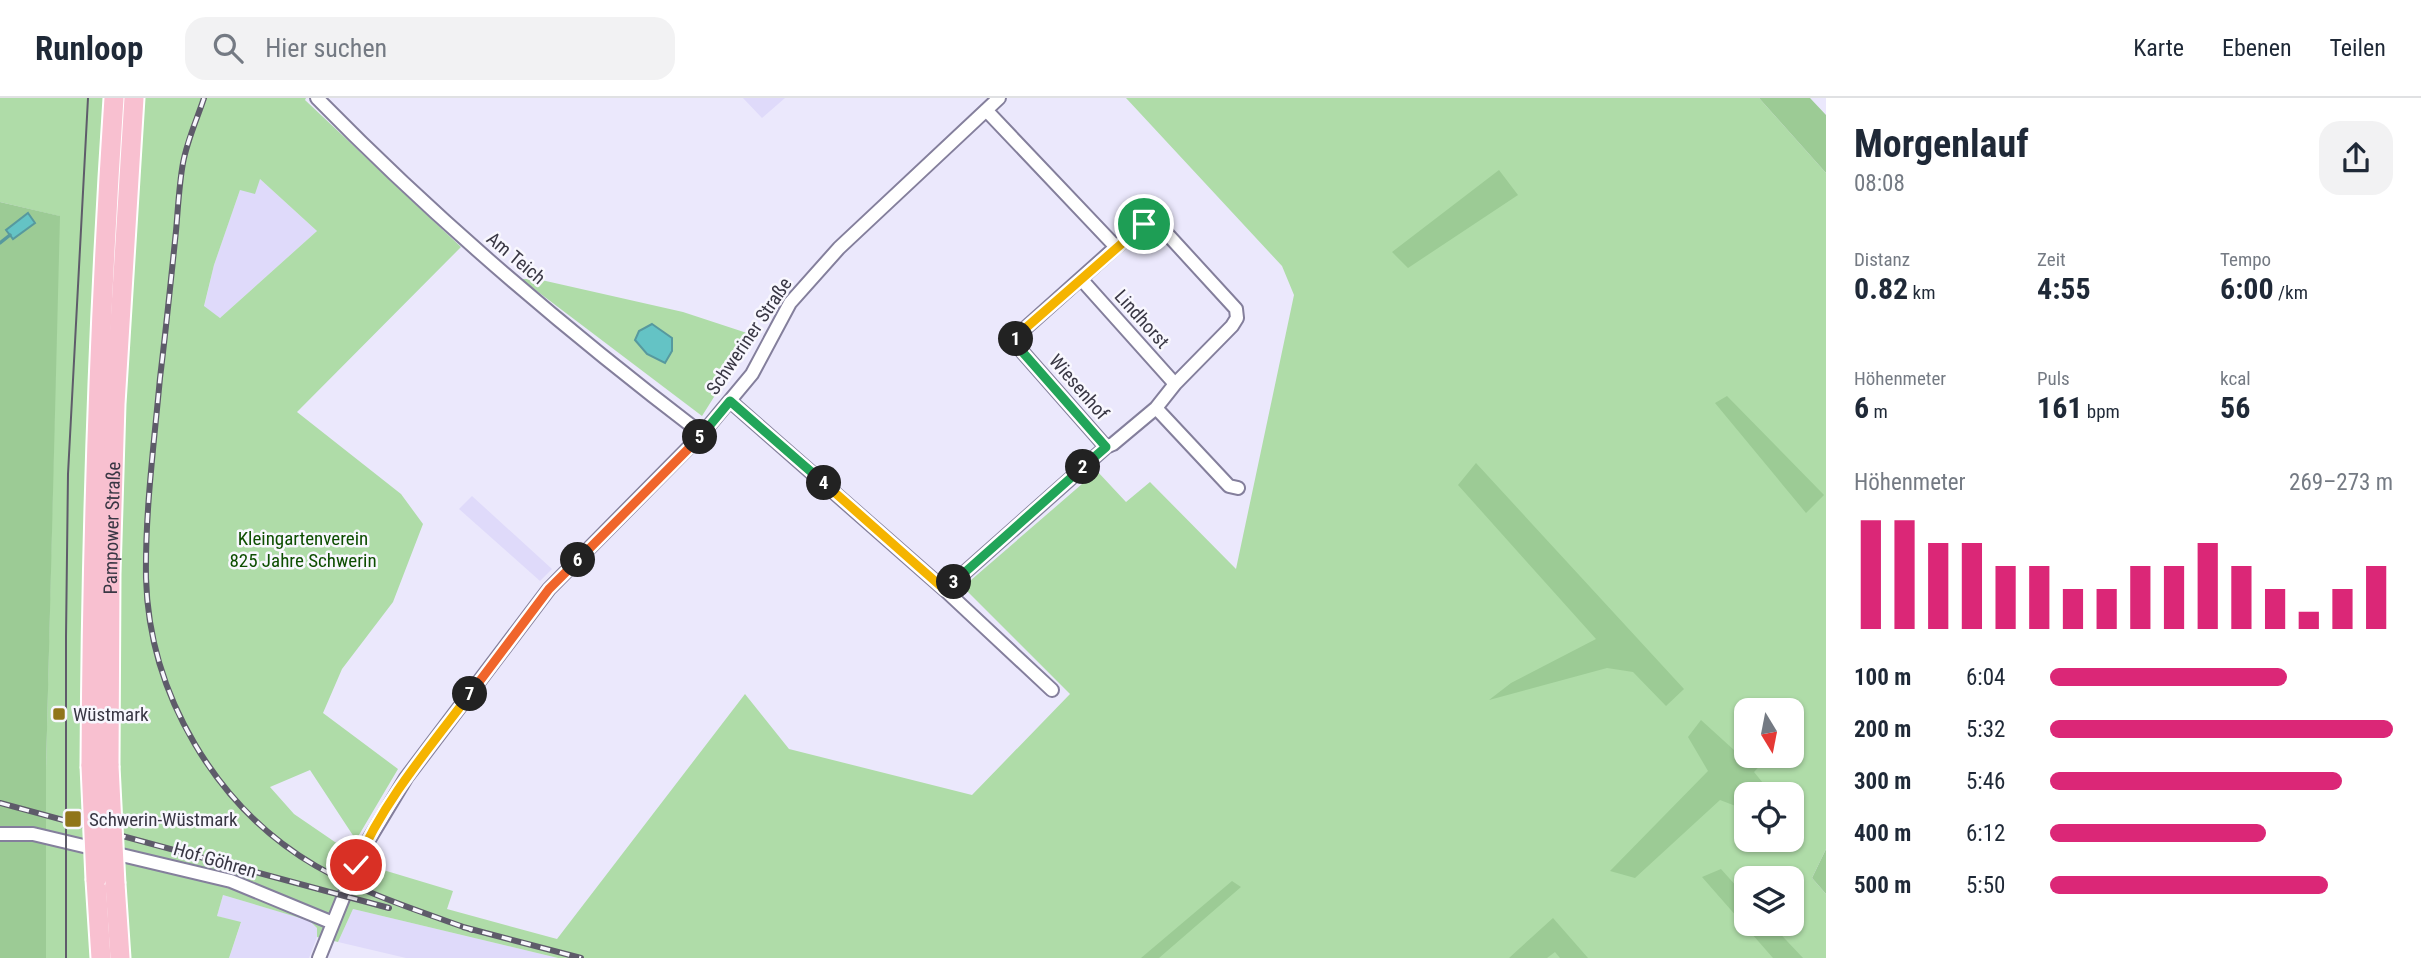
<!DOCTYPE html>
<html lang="de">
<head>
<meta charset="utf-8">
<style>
  :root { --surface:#fff; --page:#f2f2f3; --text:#1f2937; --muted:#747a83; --line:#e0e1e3; --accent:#db2777 }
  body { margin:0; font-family:"Roboto Condensed",sans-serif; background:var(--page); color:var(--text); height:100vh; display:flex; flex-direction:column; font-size:26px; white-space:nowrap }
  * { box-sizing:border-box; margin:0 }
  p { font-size:23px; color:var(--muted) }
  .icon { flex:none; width:38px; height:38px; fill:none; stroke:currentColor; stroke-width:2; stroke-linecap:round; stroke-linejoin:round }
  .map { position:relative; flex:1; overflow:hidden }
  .sheet { display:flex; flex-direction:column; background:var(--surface); width:595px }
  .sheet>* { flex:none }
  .needle { width:46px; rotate:170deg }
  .fabs { position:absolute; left:1734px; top:600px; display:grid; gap:14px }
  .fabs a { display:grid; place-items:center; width:70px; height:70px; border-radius:14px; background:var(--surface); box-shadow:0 2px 5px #0004; font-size:35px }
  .pin { position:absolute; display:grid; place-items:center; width:60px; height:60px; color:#fff; margin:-30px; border:4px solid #fff; border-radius:50%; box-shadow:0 2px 7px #0007 }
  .km { position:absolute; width:35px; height:35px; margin:-18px; border-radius:50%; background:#222; color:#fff; font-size:19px; line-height:35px; text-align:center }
  .round { display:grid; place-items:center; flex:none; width:74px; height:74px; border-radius:21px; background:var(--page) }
  .overview { display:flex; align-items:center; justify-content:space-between; height:119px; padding:0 28px }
  h1 { font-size:38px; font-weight:700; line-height:52px }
  .stats { display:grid; grid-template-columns:repeat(3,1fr); gap:10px; height:119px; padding:7px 28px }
  .stats div { display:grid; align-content:center }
  .stats b { font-size:30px; font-weight:700 }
  .stats small { font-size:19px; font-weight:400 }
  .stats p { font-size:19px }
  .chart { height:196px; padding:14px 28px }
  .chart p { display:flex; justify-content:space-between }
  .chart svg { width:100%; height:126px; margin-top:7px; stroke:var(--accent); stroke-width:6 }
  ul { padding:0 28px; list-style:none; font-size:23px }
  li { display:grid; grid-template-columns:112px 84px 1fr; align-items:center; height:52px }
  li i { height:18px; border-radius:9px; background:var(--accent) }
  header { display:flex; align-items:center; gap:42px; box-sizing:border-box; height:98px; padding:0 35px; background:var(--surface); border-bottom:2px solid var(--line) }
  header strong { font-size:33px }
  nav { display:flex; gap:38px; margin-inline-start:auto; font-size:24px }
  .search { width:490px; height:63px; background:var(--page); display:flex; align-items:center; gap:18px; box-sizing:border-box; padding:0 24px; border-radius:21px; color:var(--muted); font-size:26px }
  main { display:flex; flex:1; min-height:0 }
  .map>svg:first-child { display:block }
  .built { fill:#dfdafa }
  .green { fill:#afdca8; fill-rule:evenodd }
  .forest { fill:#9ccb95 }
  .water { fill:#64c3c5; stroke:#57999e; stroke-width:2 }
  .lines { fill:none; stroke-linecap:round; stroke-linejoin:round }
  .stream { stroke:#57999e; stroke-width:3.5 }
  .street-casing { stroke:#847f9c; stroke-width:16 }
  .primary-casing { stroke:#fff; stroke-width:23 }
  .street { stroke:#fff; stroke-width:12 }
  .primary { stroke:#f8c0d0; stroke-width:19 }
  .tram { stroke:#5e5b6a; stroke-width:2 }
  .rail-casing { stroke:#5e5b6a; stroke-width:6 }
  .rail { stroke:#f8f7fe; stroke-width:3.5; stroke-dasharray:10; stroke-linecap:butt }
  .primary-bridge-casing { stroke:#fff; stroke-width:23; stroke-linecap:butt }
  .primary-bridge { stroke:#f8c0d0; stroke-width:19 }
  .split-1-casing { stroke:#fff; stroke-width:14 }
  .split-2-casing { stroke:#fff; stroke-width:14 }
  .split-3-casing { stroke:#fff; stroke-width:14 }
  .split-4-casing { stroke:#fff; stroke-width:14 }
  .split-5-casing { stroke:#fff; stroke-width:14 }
  .split-6-casing { stroke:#fff; stroke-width:14 }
  .split-7-casing { stroke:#fff; stroke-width:14 }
  .split-8-casing { stroke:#fff; stroke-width:14 }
  .split-1 { stroke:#f5b400; stroke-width:9 }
  .split-2 { stroke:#22a559; stroke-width:9 }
  .split-3 { stroke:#22a559; stroke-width:9 }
  .split-4 { stroke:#f5b400; stroke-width:9 }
  .split-5 { stroke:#22a559; stroke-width:9 }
  .split-6 { stroke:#f0652b; stroke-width:9 }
  .split-7 { stroke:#f0652b; stroke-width:9 }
  .split-8 { stroke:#f5b400; stroke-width:9 }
  .poi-dot { fill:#90751a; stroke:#f8f7fe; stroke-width:2.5 }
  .labels { text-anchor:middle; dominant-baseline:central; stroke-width:5; stroke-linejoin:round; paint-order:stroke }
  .street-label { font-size:19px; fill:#393744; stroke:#f8f7fe }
  .park-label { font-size:19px; fill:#0d4e01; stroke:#f8f7fe }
  .poi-label { font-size:19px; fill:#393744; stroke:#f8f7fe; text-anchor:start }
</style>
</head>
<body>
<header>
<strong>Runloop</strong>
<div class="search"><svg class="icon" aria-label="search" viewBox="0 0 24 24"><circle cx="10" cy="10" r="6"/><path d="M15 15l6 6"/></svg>Hier suchen</div>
<nav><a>Karte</a><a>Ebenen</a><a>Teilen</a></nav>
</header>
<main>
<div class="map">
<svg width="1826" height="860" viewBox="0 0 1826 860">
  <rect width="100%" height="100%" fill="#ebe8fc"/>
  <!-- built -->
  <path class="built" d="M743 0H785L762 20Z
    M260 81 317 133 220 220 204 209 214 167 240 92Z
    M472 398 552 471 540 483 459 411Z
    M223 797 311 823 317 830V839L309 860H229L241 825 217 818Z
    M353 811 558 860H406L338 844Z"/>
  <!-- green -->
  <path class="green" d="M0 0H306L305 2 461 149 297 314 401 396 423 426 393 504 342 571 323 615 398 671 356 742 310 672 270 689 294 716 370 768 453 793 447 811 557 841 745 596 789 651 972 697 1070 596 963 489 1097 373 1126 404 1150 384 1236 471 1294 197 1282 168 1126 0H1759L1826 75V751L1812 780 1826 796V860H558L353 811 338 844 317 839V830L310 823 223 797 217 818 241 824 229 860H46V672L59 118 0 104ZM260 81 317 133 220 220 204 208 214 167 240 92 255 96ZM1746 612H1792V658H1746ZM1746 696H1792V742H1746ZM1746 780H1792V826H1746Z
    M521 181H537L683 214 753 237 702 318Z"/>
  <!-- forest -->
  <path class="forest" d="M1759 0H1810L1826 17V75Z
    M1499 72 1518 97 1408 170 1392 154Z
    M0 104 60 118 46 672V860H0Z
    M1727 298 1824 397 1806 415 1715 305Z
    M1476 365 1684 591 1666 608 1633 574 1607 570 1489 602 1511 585 1596 541 1458 387Z
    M1701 622 1734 652 1746 642V658H1769L1754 674 1772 696H1746V712L1720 702 1635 780 1610 773 1708 673 1688 639Z
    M1826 751V796L1812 780Z
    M1721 771 1746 799V826H1771L1803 860H1773L1702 779Z
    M1232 783 1241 789 1159 860H1141Z
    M1553 820 1588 860H1560L1555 854 1547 860H1509Z"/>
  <!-- water -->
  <path class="water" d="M28 115 35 125 13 141 6 132Z
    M652 226 672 240V253L665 265 647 256 635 242 639 233Z"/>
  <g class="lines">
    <!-- stream -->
    <path class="stream" d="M0 145 10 137"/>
    <!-- street casing -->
    <g class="street-casing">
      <path id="street" d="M317 0C436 122 567 233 702 336
        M986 12 1116 149
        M1081 181 1175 286
        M730 303 945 492 1052 592
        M1156 310 1229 388 1238 390
        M945 492 1106 349 1019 250 1016 241 1020 235 1116 149 1144 126 1151 123 1159 127 1236 211 1237 220 1232 228 1175 286 1156 310 1113 346 1106 349
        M0 736H33L231 783 333 825
        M319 860 362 753 406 680 549 491 702 336 752 276 790 205 839 150 999 0"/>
    </g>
    <!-- primary casing -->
    <g class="primary-casing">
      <g id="primary">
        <path d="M91 668C92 444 99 223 114 0"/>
        <path id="s1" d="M109 668 110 476 115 306 134 0"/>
        <path d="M96 782 101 860"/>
        <path d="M115 786 120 860"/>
      </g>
    </g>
    <!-- street -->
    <use href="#street" class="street"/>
    <!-- primary -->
    <use href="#primary" class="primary"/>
    <!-- tram -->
    <path class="tram" d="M66 860V539L68 376 88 0"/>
    <!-- rail casing -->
    <g class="rail-casing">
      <path id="rail" d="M204 0C197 21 187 43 183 65 179 87 178 111 176 133 171 182 166 231 160 280 154 346 145 414 146 480 149 596 216 710 316 768 365 796 419 813 472 832
        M0 705 389 810
        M463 829 581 860"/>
    </g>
    <!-- rail -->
    <use href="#rail" class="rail"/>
    <!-- primary-bridge casing -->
    <g class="primary-bridge-casing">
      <path id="primary-bridge" d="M91 668 96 782
        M109 668 115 786"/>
    </g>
    <!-- primary-bridge -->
    <use href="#primary-bridge" class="primary-bridge"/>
  </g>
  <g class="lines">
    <!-- split-1 casing -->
    <g class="split-1-casing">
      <path id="split-1" d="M1016 241 1020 235 1144 126"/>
    </g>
    <!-- split-2 casing -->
    <g class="split-2-casing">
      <path id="split-2" d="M1016 241 1019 250 1106 349 1083 369"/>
    </g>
    <!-- split-3 casing -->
    <g class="split-3-casing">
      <path id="split-3" d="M954 484 1083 369"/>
    </g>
    <!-- split-4 casing -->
    <g class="split-4-casing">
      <path id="split-4" d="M824 385 945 492 954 484"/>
    </g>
    <!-- split-5 casing -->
    <g class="split-5-casing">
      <path id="split-5" d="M700 339 730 303 824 385"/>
    </g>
    <!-- split-6 casing -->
    <g class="split-6-casing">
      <path id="split-6" d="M578 462 700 339"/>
    </g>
    <!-- split-7 casing -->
    <g class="split-7-casing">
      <path id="split-7" d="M470 596 549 491 578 462"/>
    </g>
    <!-- split-8 casing -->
    <g class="split-8-casing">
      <path id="split-8" d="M356 767C383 704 429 650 470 596"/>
    </g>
    <!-- split-1 -->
    <use href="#split-1" class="split-1"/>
    <!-- split-2 -->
    <use href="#split-2" class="split-2"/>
    <!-- split-3 -->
    <use href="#split-3" class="split-3"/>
    <!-- split-4 -->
    <use href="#split-4" class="split-4"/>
    <!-- split-5 -->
    <use href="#split-5" class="split-5"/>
    <!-- split-6 -->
    <use href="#split-6" class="split-6"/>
    <!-- split-7 -->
    <use href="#split-7" class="split-7"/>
    <!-- split-8 -->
    <use href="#split-8" class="split-8"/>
  </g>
  <!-- markers -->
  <g class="poi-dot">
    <rect x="52" y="609" width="14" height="14" rx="3.5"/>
    <rect x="64" y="712" width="18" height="18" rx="3.5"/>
  </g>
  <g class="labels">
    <!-- street labels -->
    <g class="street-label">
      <text transform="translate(516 160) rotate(40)">Am Teich</text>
      <text transform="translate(1142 221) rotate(48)">Lindhorst</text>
      <text transform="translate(749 238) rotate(-56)">Schweriner Straße</text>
      <text transform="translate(1079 289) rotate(49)">Wiesenhof</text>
      <text stroke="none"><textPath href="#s1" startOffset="238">Pampower Straße</textPath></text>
      <text transform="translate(215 762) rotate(16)">Hof Göhren</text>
    </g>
    <!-- park labels -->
    <g class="park-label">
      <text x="303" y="440">Kleingartenverein<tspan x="303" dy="22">825 Jahre Schwerin</tspan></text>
    </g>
    <!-- poi labels -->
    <g class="poi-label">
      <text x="73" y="616">Wüstmark</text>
      <text x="89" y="721">Schwerin-Wüstmark</text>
    </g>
  </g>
</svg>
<div class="fabs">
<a><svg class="needle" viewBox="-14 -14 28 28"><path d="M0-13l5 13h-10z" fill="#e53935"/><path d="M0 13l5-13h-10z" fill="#747a83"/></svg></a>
<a><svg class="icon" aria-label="locate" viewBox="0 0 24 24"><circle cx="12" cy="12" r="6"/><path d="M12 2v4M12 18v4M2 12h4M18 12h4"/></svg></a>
<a><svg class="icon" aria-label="layers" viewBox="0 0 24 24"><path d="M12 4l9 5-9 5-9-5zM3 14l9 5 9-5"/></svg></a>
</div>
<div class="pin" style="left:1144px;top:126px;background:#1e9e55"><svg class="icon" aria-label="arrive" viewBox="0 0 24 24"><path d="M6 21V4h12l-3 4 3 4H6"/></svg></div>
<div class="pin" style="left:356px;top:767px;background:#d93025"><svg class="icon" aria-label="check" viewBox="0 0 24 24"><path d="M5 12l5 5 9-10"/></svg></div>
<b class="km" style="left:1016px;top:241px">1</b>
<b class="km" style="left:1083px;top:369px">2</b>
<b class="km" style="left:954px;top:484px">3</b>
<b class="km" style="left:824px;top:385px">4</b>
<b class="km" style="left:700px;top:339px">5</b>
<b class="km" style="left:578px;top:462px">6</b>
<b class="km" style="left:470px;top:596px">7</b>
</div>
<section class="sheet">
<div class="overview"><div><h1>Morgenlauf</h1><p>08:08</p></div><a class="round"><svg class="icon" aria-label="share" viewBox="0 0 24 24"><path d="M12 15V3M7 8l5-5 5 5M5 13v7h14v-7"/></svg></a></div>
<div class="stats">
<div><p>Distanz</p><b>0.82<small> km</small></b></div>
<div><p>Zeit</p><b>4:55</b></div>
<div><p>Tempo</p><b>6:00<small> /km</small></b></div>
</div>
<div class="stats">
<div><p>Höhenmeter</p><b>6<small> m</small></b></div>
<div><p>Puls</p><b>161<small> bpm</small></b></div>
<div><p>kcal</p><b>56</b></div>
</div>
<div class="chart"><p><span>Höhenmeter</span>269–273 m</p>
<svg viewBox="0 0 160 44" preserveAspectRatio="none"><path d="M5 44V6M15 44V6M25 44V14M35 44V14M45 44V22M55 44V22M65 44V30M75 44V30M85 44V22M95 44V22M105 44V14M115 44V22M125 44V30M135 44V38M145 44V30M155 44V22"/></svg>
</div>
<ul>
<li><b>100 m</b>6:04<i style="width:69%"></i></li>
<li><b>200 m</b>5:32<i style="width:100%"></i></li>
<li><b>300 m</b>5:46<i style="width:85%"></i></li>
<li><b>400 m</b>6:12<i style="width:63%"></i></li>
<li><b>500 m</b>5:50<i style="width:81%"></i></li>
</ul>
</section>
</main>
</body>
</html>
